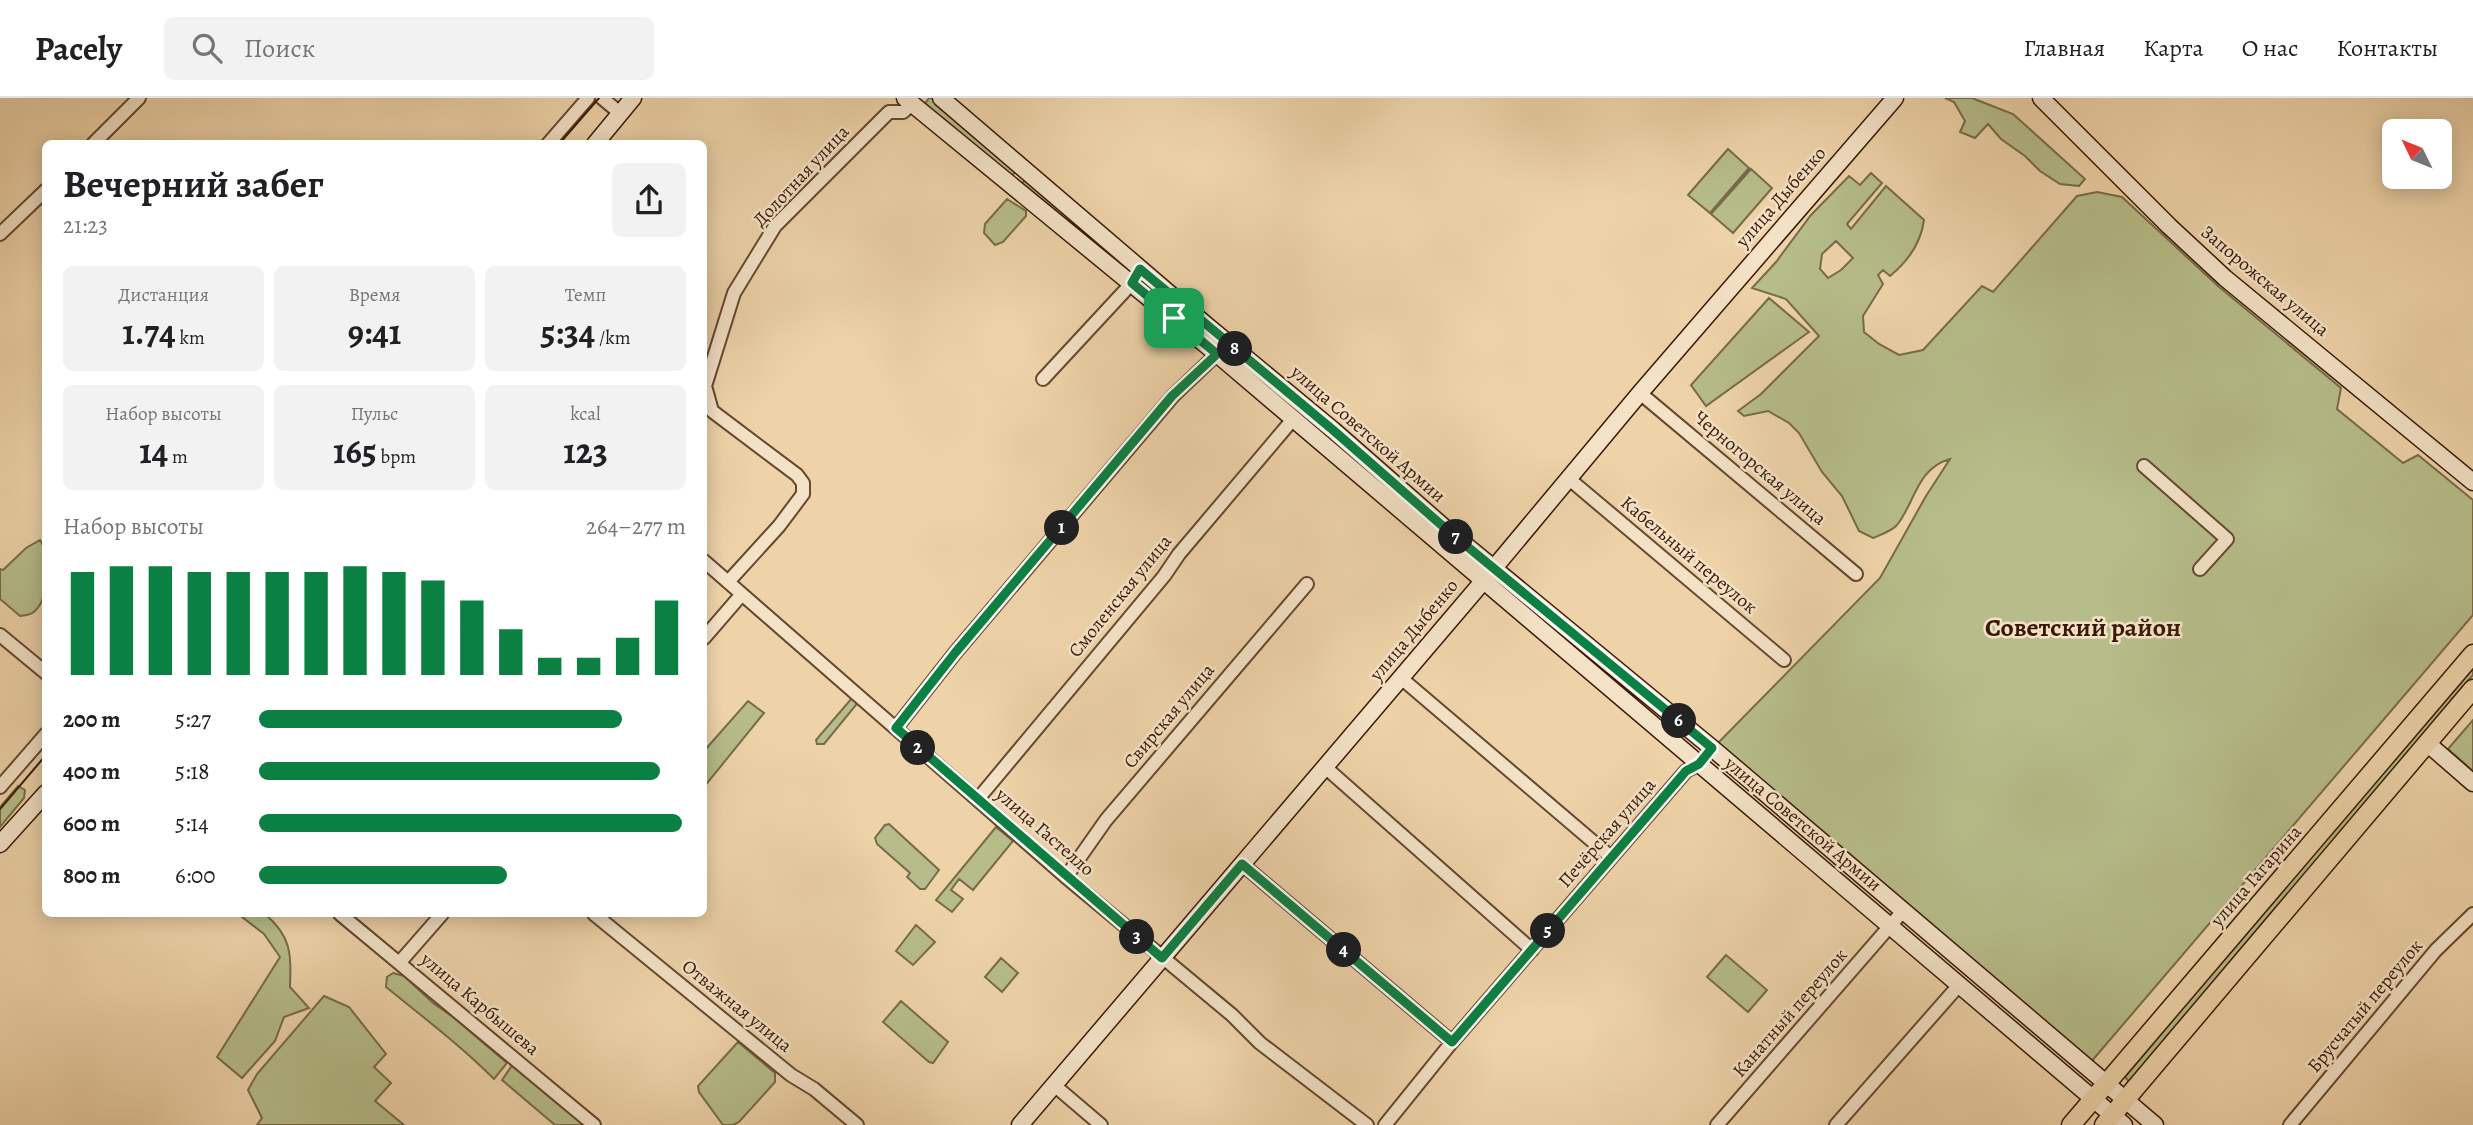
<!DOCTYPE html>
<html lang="ru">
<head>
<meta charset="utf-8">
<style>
  :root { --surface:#fff; --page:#f2f2f2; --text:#202124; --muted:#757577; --line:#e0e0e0; --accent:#0b8043 }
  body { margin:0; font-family:Alegreya,serif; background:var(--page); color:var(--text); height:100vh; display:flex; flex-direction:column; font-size:26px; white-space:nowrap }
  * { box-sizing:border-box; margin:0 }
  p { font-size:23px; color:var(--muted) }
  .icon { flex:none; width:38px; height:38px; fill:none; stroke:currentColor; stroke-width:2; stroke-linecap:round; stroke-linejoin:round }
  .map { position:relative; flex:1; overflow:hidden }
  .sheet { position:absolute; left:42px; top:42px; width:665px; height:777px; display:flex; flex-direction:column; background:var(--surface); border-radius:10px; box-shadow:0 4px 18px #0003 }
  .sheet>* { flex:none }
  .needle { width:46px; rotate:313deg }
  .fabs { position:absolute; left:2382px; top:21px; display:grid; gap:14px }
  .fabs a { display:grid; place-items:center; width:70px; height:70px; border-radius:10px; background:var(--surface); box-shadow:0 4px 18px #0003; font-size:35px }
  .pin { position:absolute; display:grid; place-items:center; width:60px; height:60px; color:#fff; margin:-30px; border-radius:14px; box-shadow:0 4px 10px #0006 }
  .km { position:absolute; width:35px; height:35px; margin:-18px; border-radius:50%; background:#222; color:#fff; font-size:19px; line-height:35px; text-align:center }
  .round { display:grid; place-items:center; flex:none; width:74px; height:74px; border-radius:10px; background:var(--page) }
  .overview { display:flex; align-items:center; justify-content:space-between; height:119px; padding:0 21px }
  h1 { font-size:38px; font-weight:700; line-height:52px }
  .metrics { display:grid; grid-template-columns:repeat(3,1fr); gap:10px; height:119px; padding:7px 21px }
  .metrics div { display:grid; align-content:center; border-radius:10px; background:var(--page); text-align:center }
  .metrics b { font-size:35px; font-weight:700 }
  .metrics small { font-size:19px; font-weight:400 }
  .metrics p { font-size:19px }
  .chart { height:196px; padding:14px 21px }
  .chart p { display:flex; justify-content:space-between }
  .chart svg { width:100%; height:126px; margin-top:7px; stroke:var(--accent); stroke-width:6 }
  ul { padding:0 21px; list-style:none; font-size:23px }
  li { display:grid; grid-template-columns:112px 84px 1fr; align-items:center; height:52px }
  li i { height:18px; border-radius:9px; background:var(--accent) }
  header { display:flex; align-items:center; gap:42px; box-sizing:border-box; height:98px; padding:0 35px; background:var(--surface); border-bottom:2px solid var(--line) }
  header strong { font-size:33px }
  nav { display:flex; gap:38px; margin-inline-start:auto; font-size:24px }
  .search { width:490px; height:63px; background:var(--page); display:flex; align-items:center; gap:18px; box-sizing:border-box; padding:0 24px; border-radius:10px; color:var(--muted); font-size:26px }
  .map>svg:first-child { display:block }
  .green { fill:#b6bd8a; stroke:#786b48; stroke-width:2; fill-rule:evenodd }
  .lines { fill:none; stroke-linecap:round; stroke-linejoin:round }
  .street-casing { stroke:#66482e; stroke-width:16 }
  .secondary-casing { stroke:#391905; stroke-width:19 }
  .primary-casing { stroke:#391905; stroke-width:21 }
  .street { stroke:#f4e2c7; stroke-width:12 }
  .secondary { stroke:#f4e2c7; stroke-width:16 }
  .primary { stroke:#eed3a9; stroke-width:18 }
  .tram { stroke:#391905; stroke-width:2 }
  .route-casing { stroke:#fff; stroke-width:14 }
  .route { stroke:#0b8043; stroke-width:9 }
  .labels { text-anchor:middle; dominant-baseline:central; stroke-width:5; stroke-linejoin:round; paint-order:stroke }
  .street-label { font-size:19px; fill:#391905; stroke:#f4e2c7 }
  .district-label { font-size:26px; font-weight:bold; fill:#391905; stroke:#f4e2c7 }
</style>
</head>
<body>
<header>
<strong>Pacely</strong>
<div class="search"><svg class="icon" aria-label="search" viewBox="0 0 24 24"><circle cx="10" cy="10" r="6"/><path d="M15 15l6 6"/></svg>Поиск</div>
<nav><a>Главная</a><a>Карта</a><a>О нас</a><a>Контакты</a></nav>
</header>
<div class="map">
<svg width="2473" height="1027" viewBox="0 0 2473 1027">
  <rect width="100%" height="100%" fill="#eed3a9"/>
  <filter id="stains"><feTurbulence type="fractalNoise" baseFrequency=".00286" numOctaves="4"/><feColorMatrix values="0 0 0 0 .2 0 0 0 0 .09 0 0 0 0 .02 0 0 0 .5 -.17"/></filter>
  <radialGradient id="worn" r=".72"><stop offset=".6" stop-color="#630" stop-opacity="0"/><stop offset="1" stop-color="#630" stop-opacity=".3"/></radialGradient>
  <!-- green -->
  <path class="green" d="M929 0H934L1019 69 1011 79 924 7Z
    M1945 0H1972L2013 16 2085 81 2079 88 2060 86 2040 73 2025 58 2001 41 1988 26 1975 40 1960 34 1965 23 1954 4Z
    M1728 51 1749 70 1710 115 1688 97Z
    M1751 71 1772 90 1733 135 1711 116Z
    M1871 75 1882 85 1847 126 1851 131 1886 88 1924 122C1921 145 1907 164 1890 178L1883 172 1878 177 1883 186 1863 218 1864 234 1879 246 1899 257 1923 252 1982 188 1993 194 2077 98 2097 94 2122 99 2218 188 2341 290 2337 311 2403 365 2418 357 2473 402V517L2091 964 1923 819 1717 646 1880 480 1926 398 1950 361C1916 371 1916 403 1897 427 1892 433 1880 437 1873 440L1859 433 1842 398 1822 374 1799 335 1789 325 1768 313 1744 318 1738 313 1761 296 1819 238 1786 201 1752 190 1776 164 1811 117 1849 78 1860 87ZM1836 143 1853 160 1841 172 1828 180 1820 171 1822 156Z
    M1029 77 1135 167 1128 176 1020 88Z
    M1007 101 1026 113V118L1003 144 995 147 984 135 985 126Z
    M1769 200 1809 234 1706 308 1691 287Z
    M40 442C48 453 48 497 39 508 34 516 29 517 20 518L0 501V471L3 472 26 450Z
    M2473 564V577L2130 985 2125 979Z
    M852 600 857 605 856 607 824 646H817L816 642Z
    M748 603 764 615 704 689V653Z
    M2473 622V673L2448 651Z
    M18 688 25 692 24 700 0 729V709Z
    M889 726 939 772 925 791H920L907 779 910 775 877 746 875 740 885 727Z
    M996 729 1013 743 973 792 959 781 951 792 963 801 952 814 936 802Z
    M238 816H265C292 839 291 856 290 889L309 910 284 919 275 943 242 980 217 959 280 859 264 836Z
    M916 827 935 844 913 867 896 853Z
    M1726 857 1767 892 1748 914 1707 879Z
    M1001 860 1018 875 1002 894 985 879Z
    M393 875 404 878 433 905 453 919 507 965 494 981C461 948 423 919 386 889L387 879Z
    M324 898 349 909 386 956 374 969 391 985 375 1003 404 1027H257L262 1020 248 992 257 976Z
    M901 903 948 944 933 965 929 964 883 924Z
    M738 944 775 975V984L739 1024 733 1027H723L699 994 698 988Z
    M513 966 586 1027H555L502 982Z"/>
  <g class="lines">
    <!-- street casing -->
    <g class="street-casing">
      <path id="street" d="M602 0 620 15
        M93 46 139 0
        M548 46 588 0
        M0 136 46 92
        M1043 281 1132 185
        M1640 295 1856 476
        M2144 368 2227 441 2200 471
        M1568 380 1784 562
        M704 463 1066 779 1232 917 1260 945 1367 1027
        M728 484 779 428 803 396V385L797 377 712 313 705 288 734 195 775 128 889 14H903L912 6
        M0 537 46 575
        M704 540 742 496
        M1401 580 1611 759
        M896 630 955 555 1173 298 1217 256
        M1325 669 1532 852
        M0 689 46 636
        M978 701 1164 478 1179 456 1294 320
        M1242 766 1452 944
        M1066 779 1106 722 1307 486
        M340 816 594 1027
        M594 816 791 977 814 991 857 1027
        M400 864 442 816
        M1054 987 1101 1027
        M1385 1027 1452 944 1686 673 1699 666
        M1717 1027 1903 813
        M1836 1027 1960 886
        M2290 1027 2436 852 2473 816"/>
    </g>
    <!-- secondary casing -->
    <g class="secondary-casing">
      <path id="secondary" d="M905 0 1217 256 2124 1027
        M941 0 1205 226 1333 332 1446 431 1712 650 2155 1027
        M2041 0 2169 128 2225 180 2473 384
        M595 46 633 0
        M2427 645 2473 685
        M0 746 46 695
        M1020 1027 1474 494 1640 295 1895 0"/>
    </g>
    <!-- primary casing -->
    <g class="primary-casing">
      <path id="primary" d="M2071 1027 2473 556
        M2104 1027 2473 591"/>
    </g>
    <!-- street -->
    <use href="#street" class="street"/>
    <!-- secondary -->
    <use href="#secondary" class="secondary"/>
    <!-- primary -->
    <use href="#primary" class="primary"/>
    <!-- tram -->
    <path class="tram" d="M559 46 599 0
      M0 711 46 657"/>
  </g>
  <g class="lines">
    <!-- route casing -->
    <g class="route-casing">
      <path id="route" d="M1140 171 1333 332 1446 431 1712 650 1699 666 1686 673 1452 944 1242 766 1162 860 896 630 955 555 1172 298 1217 256 1132 185Z"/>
    </g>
    <!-- route -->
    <use href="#route" class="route"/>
  </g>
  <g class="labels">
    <!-- street labels -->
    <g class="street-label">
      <text transform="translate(801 78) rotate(-47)">Долотная улица</text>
      <text transform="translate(1781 99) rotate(-49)">улица Дыбенко</text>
      <text transform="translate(2265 183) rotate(40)">Запорожская улица</text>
      <text transform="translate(1368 336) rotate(41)">улица Советской Армии</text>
      <text transform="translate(1760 370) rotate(40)">Черногорская улица</text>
      <text transform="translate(1689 457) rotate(40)">Кабельный переулок</text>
      <text transform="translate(1120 498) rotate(-51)">Смоленская улица</text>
      <text transform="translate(1414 532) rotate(-50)">улица Дыбенко</text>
      <text transform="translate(1169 618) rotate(-50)">Свирская улица</text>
      <text transform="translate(1803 726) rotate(40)">улица Советской Армии</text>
      <text transform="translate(1045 734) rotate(41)">улица Гастелло</text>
      <text transform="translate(1607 735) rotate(-49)">Печёрская улица</text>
      <text transform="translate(2256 778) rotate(-49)">улица Гагарина</text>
      <text transform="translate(480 906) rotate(40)">улица Карбышева</text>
      <text transform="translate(737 908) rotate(39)">Отважная улица</text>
      <text transform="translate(2365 908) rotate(-50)">Брусчатый переулок</text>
      <text transform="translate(1790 915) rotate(-49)">Канатный переулок</text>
    </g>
    <!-- district labels -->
    <g class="district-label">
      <text x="2083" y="529">Советский район</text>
    </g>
  </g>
  <rect width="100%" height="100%" filter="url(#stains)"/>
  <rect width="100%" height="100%" fill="url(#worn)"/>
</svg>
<div class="fabs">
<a><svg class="needle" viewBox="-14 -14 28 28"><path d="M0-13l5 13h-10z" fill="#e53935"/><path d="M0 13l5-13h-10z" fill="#757577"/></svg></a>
</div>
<div class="pin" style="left:1174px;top:220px;background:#1e9e55"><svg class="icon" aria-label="arrive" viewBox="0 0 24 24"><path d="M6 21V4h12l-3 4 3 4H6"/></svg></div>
<b class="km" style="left:1062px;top:430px">1</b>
<b class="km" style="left:918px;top:650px">2</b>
<b class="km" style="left:1137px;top:839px">3</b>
<b class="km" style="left:1344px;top:852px">4</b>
<b class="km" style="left:1548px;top:833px">5</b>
<b class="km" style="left:1679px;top:623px">6</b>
<b class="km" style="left:1456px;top:439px">7</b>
<b class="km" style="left:1235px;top:251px">8</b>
<section class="sheet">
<div class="overview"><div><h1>Вечерний забег</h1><p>21:23</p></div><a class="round"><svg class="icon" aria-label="share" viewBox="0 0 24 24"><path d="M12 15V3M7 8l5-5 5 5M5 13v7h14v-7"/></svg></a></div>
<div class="metrics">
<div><p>Дистанция</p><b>1.74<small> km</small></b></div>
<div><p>Время</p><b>9:41</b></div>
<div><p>Темп</p><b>5:34<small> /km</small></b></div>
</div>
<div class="metrics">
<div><p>Набор высоты</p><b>14<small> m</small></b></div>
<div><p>Пульс</p><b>165<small> bpm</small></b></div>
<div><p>kcal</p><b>123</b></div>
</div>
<div class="chart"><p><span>Набор высоты</span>264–277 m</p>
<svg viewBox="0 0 160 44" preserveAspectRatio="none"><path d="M5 44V8M15 44V6M25 44V6M35 44V8M45 44V8M55 44V8M65 44V8M75 44V6M85 44V8M95 44V11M105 44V18M115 44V28M125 44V38M135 44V38M145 44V31M155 44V18"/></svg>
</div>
<ul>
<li><b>200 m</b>5:27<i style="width:85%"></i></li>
<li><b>400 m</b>5:18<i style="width:94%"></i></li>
<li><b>600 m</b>5:14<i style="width:99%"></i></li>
<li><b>800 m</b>6:00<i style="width:58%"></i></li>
</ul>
</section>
</div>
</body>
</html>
